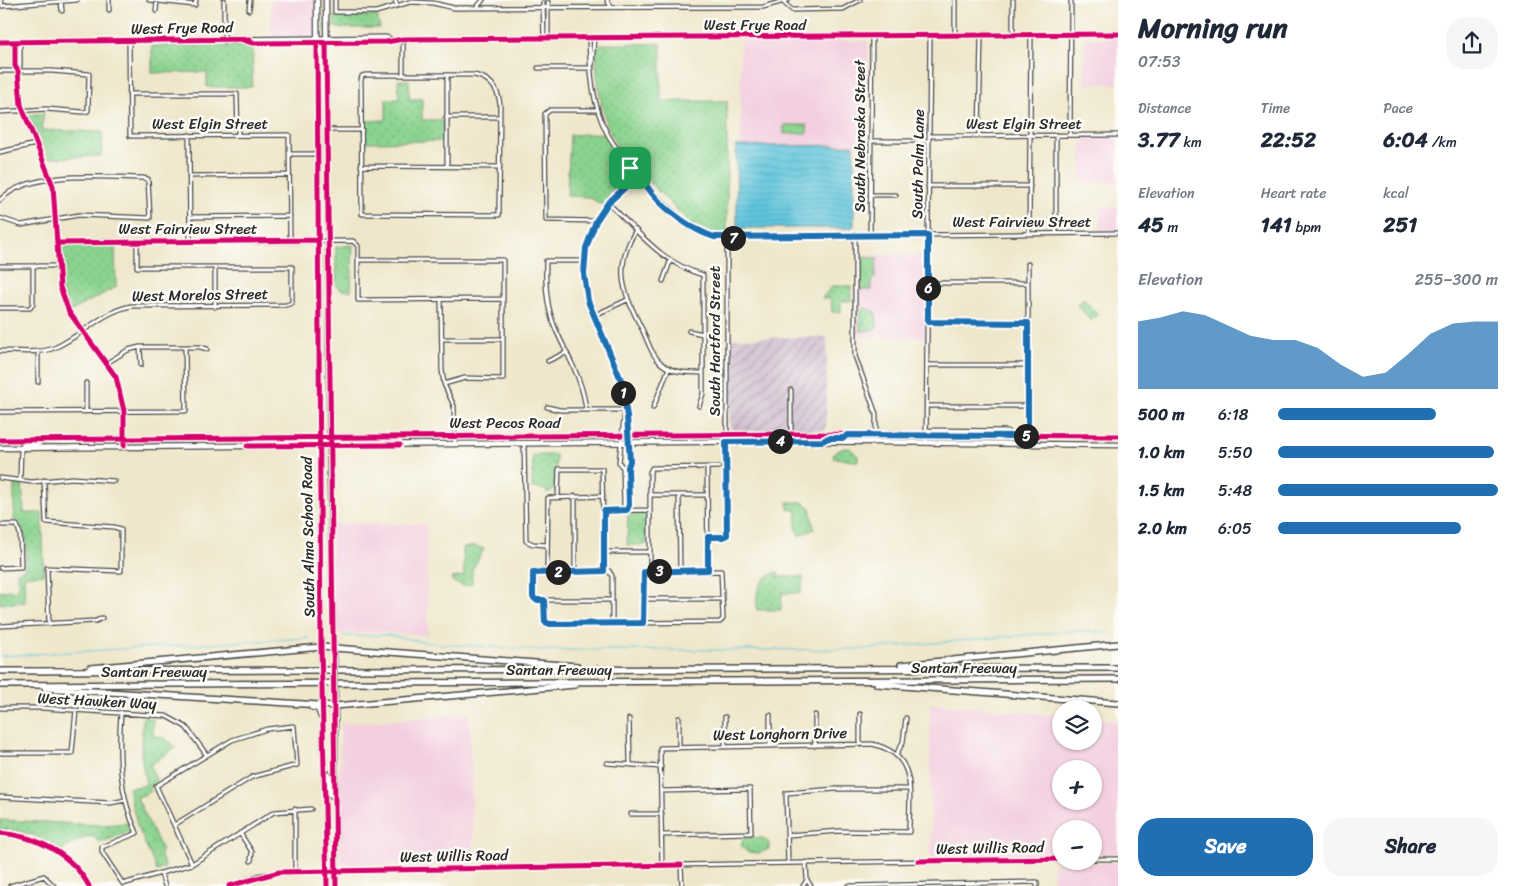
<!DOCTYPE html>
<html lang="en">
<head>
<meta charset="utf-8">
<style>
  :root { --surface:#fff; --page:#f6f6f7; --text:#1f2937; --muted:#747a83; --accent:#1f6fb2 }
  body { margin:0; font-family:Sriracha,sans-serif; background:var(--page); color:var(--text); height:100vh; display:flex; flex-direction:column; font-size:19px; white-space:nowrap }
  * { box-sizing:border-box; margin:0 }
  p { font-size:16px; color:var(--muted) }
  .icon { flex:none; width:28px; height:28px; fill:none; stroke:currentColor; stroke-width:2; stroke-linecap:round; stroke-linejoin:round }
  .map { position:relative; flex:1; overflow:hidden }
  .sheet { display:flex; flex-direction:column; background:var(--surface); width:400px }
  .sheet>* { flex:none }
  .tools { position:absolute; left:1052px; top:700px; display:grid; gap:10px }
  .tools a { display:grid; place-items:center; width:50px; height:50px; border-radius:50%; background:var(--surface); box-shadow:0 1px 4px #0004; font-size:25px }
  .pin { position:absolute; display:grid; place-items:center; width:42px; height:42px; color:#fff; margin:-21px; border-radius:10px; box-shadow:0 2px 8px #0006 }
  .km { position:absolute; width:25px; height:25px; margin:-12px; border-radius:50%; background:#222; color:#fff; font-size:14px; line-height:25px; text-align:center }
  .round { display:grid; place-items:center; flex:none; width:52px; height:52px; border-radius:20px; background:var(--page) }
  .head { display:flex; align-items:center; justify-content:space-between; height:85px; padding:0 20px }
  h1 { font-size:28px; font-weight:700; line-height:38px }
  .stats { display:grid; grid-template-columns:repeat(3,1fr); gap:8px; height:85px; padding:5px 20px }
  .stats div { display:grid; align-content:center }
  .stats b { font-size:21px; font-weight:700 }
  .stats small { font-size:14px; font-weight:400 }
  .stats p { font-size:14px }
  .chart { height:140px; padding:10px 20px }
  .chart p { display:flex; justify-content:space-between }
  .chart svg { width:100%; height:90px; margin-top:5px; fill:var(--accent); opacity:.7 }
  .primary-button { display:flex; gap:10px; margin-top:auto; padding:10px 20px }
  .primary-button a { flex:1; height:58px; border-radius:20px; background:var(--accent); color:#fff; font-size:20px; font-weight:700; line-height:58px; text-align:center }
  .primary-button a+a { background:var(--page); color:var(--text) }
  ul { padding:0 20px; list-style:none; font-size:16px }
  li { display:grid; grid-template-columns:80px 60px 1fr; align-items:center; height:38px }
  li i { height:12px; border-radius:6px; background:var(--accent) }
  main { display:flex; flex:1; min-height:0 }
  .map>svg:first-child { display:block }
  .built { fill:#f3cfe0; fill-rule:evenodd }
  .industrial { fill:url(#industrial-furrows) }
  .grass { fill:#8ad38e; stroke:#5a7f5c }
  .park { fill:url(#park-dots); stroke:#5a7f5c }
  .water { fill:url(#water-rules); stroke:#447884 }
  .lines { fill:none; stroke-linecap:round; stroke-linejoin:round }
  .stream { stroke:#5ec5dc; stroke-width:1 }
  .minor-casing { stroke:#484743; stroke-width:5.5 }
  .major-casing { stroke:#484743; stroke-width:7 }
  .highway-casing { stroke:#484743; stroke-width:8 }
  .minor { stroke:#fff; stroke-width:3 }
  .major { stroke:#fff; stroke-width:4.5 }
  .highway { stroke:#fff; stroke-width:5 }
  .major-bridge-casing { stroke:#484743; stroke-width:7; stroke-linecap:butt }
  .major-bridge { stroke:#fff; stroke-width:4.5 }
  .cycleway-casing { stroke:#fdfcf7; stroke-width:8 }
  .cycleway { stroke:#d6006c; stroke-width:5 }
  .route-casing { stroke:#fff; stroke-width:10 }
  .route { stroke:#1f6fb2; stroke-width:6 }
  .labels { text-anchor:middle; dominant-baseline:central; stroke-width:5; stroke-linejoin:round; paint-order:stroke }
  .street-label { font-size:15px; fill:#2b2b2b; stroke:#fdfcf7 }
</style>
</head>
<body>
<main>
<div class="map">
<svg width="1118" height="886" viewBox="0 0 1118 886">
  <defs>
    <pattern id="industrial-furrows" width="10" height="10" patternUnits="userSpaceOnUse" patternTransform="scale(1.25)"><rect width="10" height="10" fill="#cfbdcf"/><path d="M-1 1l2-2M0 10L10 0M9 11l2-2" fill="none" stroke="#a89aa8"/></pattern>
    <pattern id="park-dots" width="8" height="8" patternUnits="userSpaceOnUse" patternTransform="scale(1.25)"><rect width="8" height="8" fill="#8ad38e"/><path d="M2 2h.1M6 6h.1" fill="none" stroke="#77b57b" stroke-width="1.8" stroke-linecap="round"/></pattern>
    <pattern id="water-rules" width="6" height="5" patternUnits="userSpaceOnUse" patternTransform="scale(1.25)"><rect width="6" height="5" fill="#5ec5dc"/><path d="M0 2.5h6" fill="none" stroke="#52a9bd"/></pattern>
  </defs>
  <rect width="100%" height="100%" fill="#fdfcf7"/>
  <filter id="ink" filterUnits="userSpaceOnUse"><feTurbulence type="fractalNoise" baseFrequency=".02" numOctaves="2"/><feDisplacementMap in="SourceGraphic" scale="10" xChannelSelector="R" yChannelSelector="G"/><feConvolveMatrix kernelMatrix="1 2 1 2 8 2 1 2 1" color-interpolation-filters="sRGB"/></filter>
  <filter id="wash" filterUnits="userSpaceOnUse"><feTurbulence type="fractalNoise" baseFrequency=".0096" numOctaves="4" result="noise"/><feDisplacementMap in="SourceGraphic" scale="20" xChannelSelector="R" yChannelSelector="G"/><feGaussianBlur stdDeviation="1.12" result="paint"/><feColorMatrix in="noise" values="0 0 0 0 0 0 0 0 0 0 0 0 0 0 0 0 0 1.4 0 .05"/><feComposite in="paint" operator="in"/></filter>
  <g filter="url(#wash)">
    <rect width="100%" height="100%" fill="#efe7cb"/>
    <!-- built -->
    <path class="built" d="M271 0H317V37L271 38Z
      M1084 38H1118V84H1084Z
      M740 41H868V145L741 146Z
      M1085 137H1118V182H1081V143H1084Z
      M1100 207H1118V231H1100Z
      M858 255H925V337H857Z
      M331 524H426L428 636 383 632 334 634Z
      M930 703 1061 716V741H1094V719L1118 721V854L1094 853V829H1061V855L931 857ZM1061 769H1094V801H1061Z
      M469 714 474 865 341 864 339 788 341 724Z
      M1053 863H1118V886H1053Z"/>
    <!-- industrial -->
    <path class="industrial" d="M827 337 826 430 735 431 730 428V338Z"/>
    <!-- grass -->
    <path class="grass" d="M784 125H807V133L784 134Z"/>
    <!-- park -->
    <path class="park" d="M335 16H377L380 28H337L334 26Z
      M602 44H661V101H727V233L710 232 689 222 650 183 646 170C642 167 636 168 632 164 603 140 596 84 596 49Z
      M152 46H253L252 87H207V72L152 73Z
      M398 80H409V99H422V120H443V141L364 142V121L386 120V99H399Z
      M44 113 41 130 103 132 101 156 49 158 28 115Z
      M602 133 628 172 602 205 589 197 567 196 570 135Z
      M115 242 116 287 69 312 60 287 57 243Z
      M353 245 351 291 341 290 336 285V247Z
      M861 257 877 258 875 278 871 282V290H861Z
      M832 286H851V301H841V312H832L831 299 822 298Z
      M1084 299 1097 314 1091 321 1077 305Z
      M864 308 876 312 877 327 873 330 860 331V311Z
      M843 448H850L858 456V461C849 462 843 458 834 458L833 454Z
      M533 455H556L555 489 547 493 543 489 532 488Z
      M14 483 22 484 24 513H42L44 566 43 574 24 576 25 602 0 604V591L18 590 17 572 24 569C28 557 28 524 14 520Z
      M788 502H802L810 507 814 529 799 536 796 529 797 511 788 509Z
      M643 513 647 516 646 545H627L628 514Z
      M474 546 484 549 472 570V584L464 586 453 582 451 578 464 576 463 548Z
      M778 572V577H803L801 593H782L781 610H757C755 592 758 578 778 572Z
      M143 717 153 719V736C164 737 169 739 175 748L150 765 157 782 151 785V791L137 798 162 850 160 853 165 868 157 871 137 825 128 788 146 785 141 754Z
      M0 820 103 825 130 823 133 830 100 843 93 836 86 837 62 850C43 838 23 829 0 829Z
      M744 837 763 838 769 843V849L759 853 747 852 741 846Z"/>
    <!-- water -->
    <path class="water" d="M854 145V226L852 228H737L736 146Z"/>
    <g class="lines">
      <!-- stream -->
      <path class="stream" d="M344 636 388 635 429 643 538 650H754L865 649 1072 631 1109 632
        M0 656 309 638"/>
    </g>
  </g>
  <g filter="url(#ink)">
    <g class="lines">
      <!-- minor casing -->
      <g class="minor-casing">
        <path id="minor" d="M1 0 2 6 77 0
          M109 0V10
          M149 0 195 5 196 0
          M224 0V41
          M335 0V12H376L410 2 433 3 454 8 763 7 788 0
          M395 0 397 6
          M607 0 611 7
          M61 1 62 11
          M548 2V39
          M543 3 544 39
          M784 3 792 10 843 9 860 0
          M477 7 483 0
          M249 10 250 0
          M156 11 157 1
          M1013 35V0
          M955 36V0
          M589 38C590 70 592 105 607 133 614 147 627 159 632 173
          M403 39V75
          M243 40 253 43 386 42 403 39 1118 34
          M0 42 386 37 393 40
          M15 42V66L18 71 21 105 53 186 60 287 69 312 116 377 124 411V446
          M129 42 130 136 289 135 290 241
          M592 65 594 38
          M538 68H592
          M18 70 20 66V42
          M0 71H52L89 74 88 111 83 112 46 109 0 112
          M366 75H474C490 78 498 88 500 104L499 215 362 214 361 80 362 76Z
          M447 75V166
          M129 94H237L238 135
          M446 117H500
          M327 130H362
          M189 135 190 241
          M1070 135 1071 0
          M930 136 1118 135
          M979 136 981 35
          M871 141H929
          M0 152 36 144
          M290 154H318
          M361 166 500 167
          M189 176 289 175
          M644 179 637 183 631 179V175L635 170 642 171 646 184
          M641 182 691 228 714 237 1118 233
          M928 186H1030
          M870 195H896
          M0 200C28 170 103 177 142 178L148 179 150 218 79 215 21 225 0 218
          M608 203C639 232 661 263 703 275V394L699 406
          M190 217 290 216
          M596 221 546 220 545 114 550 110H598
          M636 230C612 269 624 294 643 331 648 342 652 356 662 364 673 373 689 373 703 373
          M1029 233 1031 35
          M1056 233V135
          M855 236V356L876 414V435
          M870 236 872 36
          M57 243 353 241 358 246V300L503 299
          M358 260H503V379L465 378 444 384
          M585 261H546C545 284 546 308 556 330 568 357 583 380 586 410
          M1028 264V436
          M0 266H58
          M215 267V307
          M663 281 670 262
          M928 283H1028
          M441 299 442 370 444 384 454 406 455 444
          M0 308H30L33 304V266
          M593 316 627 300
          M928 322 1028 323
          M689 331 703 334
          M442 339H503
          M140 347 141 365
          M0 351C16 351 39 354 54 348 82 336 101 312 131 306L286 305 292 303V267H137V242
          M38 351V382
          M548 361 567 352
          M107 363 128 350 140 347H200L207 349
          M927 365H1028
          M86 383V411
          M791 390V434
          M927 406H1028
          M547 407 560 410H625
          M653 408 669 368
          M625 410 619 462 621 466 629 467 631 461 627 416 621 379 588 301 584 274 586 248 596 221 608 203 631 179
          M0 412 186 411 185 347
          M926 430 1007 431 1011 436
          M926 442 930 36
          M524 443 526 541 533 544 547 545
          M623 467 624 505 627 510
          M707 467 708 570
          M0 478 32 482 72 478 114 481
          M20 480 21 448
          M44 480 46 522 114 527 121 529V571L47 568 49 624
          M650 495H707
          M679 495 680 571
          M558 496 559 469H602L604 571
          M575 496V571
          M627 510 629 505V467
          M603 511 650 510
          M0 525H17L20 534 21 567 0 568
          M708 537 727 535V238
          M604 552H650
          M650 571V472L652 468 719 467
          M547 572 548 498 603 496
          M643 599H723
          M544 600V620L550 624 720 622 723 619 721 571 644 572 643 623
          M612 600H536L533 597 532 576 536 572 609 571 612 576V623
          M0 626 96 621 102 618
          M0 708H42L166 716 186 727 206 754
          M121 712C118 753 119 795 137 833L102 847V852L123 884 192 864 274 812 311 809
          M860 714V744
          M770 715V746
          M725 717V747
          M679 718V748
          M629 719 630 764
          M815 746V715
          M0 753H72L76 710
          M897 753 903 742 906 718
          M607 763 661 767
          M661 791 750 789 751 833 662 835
          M0 797 110 803 126 800
          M295 809V871
          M631 814H662
          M174 825 252 777 297 765 294 726 267 729 232 740 156 786 192 864
          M0 833C36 836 71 853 89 886
          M240 833 252 852 251 861
          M1094 859H1118
          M788 863 786 793 836 789H909
          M662 865 660 748 872 744C919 754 909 794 909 832L840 831 788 835
          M681 865 682 886
          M161 874 165 886
          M807 880 811 886
          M10 886 44 876 54 886
          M229 886 260 875 295 871 1061 859
          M803 886 807 880 806 862
          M848 886 1037 882V886"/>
      </g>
      <!-- major casing -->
      <g class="major-casing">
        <path id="major" d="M317 0 321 654
          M326 0 330 482 334 658
          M0 440 791 434 1118 436
          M823 441 828 438H844L847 435
          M0 448 793 441 1118 445
          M21 448 25 444 39 443 44 440
          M322 702 327 886
          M335 702 336 886
          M311 707 318 709 321 717
          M326 772 329 777 331 795 335 798"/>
      </g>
      <!-- highway casing -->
      <g class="highway-casing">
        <path id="highway" d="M901 665 1118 644
          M90 668 321 647 577 666
          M0 671 1118 668
          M877 684 1118 703
          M0 685 1118 679
          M45 688 335 706 575 685"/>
      </g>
      <!-- minor -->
      <use href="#minor" class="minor"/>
      <!-- major -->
      <use href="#major" class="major"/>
      <!-- highway -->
      <use href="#highway" class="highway"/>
      <!-- major-bridge casing -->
      <g class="major-bridge-casing">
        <path id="major-bridge" d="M321 654 322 699
          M334 658 335 699"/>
      </g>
      <!-- major-bridge -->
      <use href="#major-bridge" class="major-bridge"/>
      <!-- cycleway casing -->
      <g class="cycleway-casing">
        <path id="cycleway" d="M243 40 253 43 386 42 403 39 1118 34
          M0 42 250 39
          M15 42V66L18 71 21 105 53 186 60 287 69 312 116 377 124 411V446
          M317 43 321 647 327 886
          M326 43 336 886
          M57 243 318 240
          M0 440 791 434 1118 436
          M247 446 400 445
          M0 833C36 836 71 853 89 886
          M918 861 1061 859
          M229 886 279 872 681 865"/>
      </g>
      <!-- cycleway -->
      <use href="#cycleway" class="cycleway"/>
    </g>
  </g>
  <g class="lines" filter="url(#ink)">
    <!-- route casing -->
    <g class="route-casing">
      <path id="route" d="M630 168 642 170C645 175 643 180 646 185 660 207 690 229 714 237L928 235V322L1028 323V436L847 435 844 438H828L823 441 726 442 727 535 723 537H708V570L644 572 643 623 550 624 545 622 544 600H536L533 597V573L604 571V511L627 510 629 505 628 467 630 461 627 416 621 380 588 301 584 274 586 248 596 221 608 203 630 183 632 172Z"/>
    </g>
    <!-- route -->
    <use href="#route" class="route"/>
  </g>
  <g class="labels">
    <!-- street labels -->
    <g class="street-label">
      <text x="755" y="25">West Frye Road</text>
      <text transform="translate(182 28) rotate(-1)">West Frye Road</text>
      <text x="210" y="124">West Elgin Street</text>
      <text x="1024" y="124">West Elgin Street</text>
      <text transform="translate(860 136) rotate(-90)">South Nebraska Street</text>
      <text transform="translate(918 164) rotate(-89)">South Palm Lane</text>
      <text x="1022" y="222">West Fairview Street</text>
      <text x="188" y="229">West Fairview Street</text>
      <text transform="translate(200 295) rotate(-1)">West Morelos Street</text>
      <text transform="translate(715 341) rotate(-90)">South Hartford Street</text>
      <text x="505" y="423">West Pecos Road</text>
      <text transform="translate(308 537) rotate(-91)">South Alma School Road</text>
      <text x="964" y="668">Santan Freeway</text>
      <text x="559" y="670">Santan Freeway</text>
      <text x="154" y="672">Santan Freeway</text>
      <text transform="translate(97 701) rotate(3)">West Hawken Way</text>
      <text transform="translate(780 734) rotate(-1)">West Longhorn Drive</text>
      <text transform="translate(990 848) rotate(-1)">West Willis Road</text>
      <text transform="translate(454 856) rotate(-1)">West Willis Road</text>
    </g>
  </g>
</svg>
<div class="tools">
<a><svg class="icon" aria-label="layers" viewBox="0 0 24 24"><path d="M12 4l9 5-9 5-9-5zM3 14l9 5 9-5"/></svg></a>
<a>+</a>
<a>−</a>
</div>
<div class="pin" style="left:630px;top:168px;background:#1e9e55"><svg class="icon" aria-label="arrive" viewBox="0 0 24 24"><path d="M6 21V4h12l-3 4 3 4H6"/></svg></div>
<b class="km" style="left:623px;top:393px">1</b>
<b class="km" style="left:558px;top:572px">2</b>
<b class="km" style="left:659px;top:571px">3</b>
<b class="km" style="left:780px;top:441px">4</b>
<b class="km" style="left:1026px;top:436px">5</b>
<b class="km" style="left:928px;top:288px">6</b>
<b class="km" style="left:733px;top:238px">7</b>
</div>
<section class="sheet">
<div class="head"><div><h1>Morning run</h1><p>07:53</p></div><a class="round"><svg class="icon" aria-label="share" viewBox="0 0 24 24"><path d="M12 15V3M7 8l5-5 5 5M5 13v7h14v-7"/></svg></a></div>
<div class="stats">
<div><p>Distance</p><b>3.77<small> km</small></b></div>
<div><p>Time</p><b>22:52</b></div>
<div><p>Pace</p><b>6:04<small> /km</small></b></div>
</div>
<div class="stats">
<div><p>Elevation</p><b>45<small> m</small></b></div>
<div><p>Heart rate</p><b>141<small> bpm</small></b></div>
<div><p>kcal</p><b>251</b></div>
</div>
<div class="chart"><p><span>Elevation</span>255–300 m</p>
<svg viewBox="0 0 160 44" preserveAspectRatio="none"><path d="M0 44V11L10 9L20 6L30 8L40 13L50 18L60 20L70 20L80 24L90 32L100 38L110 36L120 27L130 17L140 12L150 11L160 11V44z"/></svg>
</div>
<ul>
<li><b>500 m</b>6:18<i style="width:72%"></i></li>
<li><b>1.0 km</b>5:50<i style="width:98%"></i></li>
<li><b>1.5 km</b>5:48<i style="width:100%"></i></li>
<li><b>2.0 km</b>6:05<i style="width:83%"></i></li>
</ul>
<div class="primary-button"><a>Save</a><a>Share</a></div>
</section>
</main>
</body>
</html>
